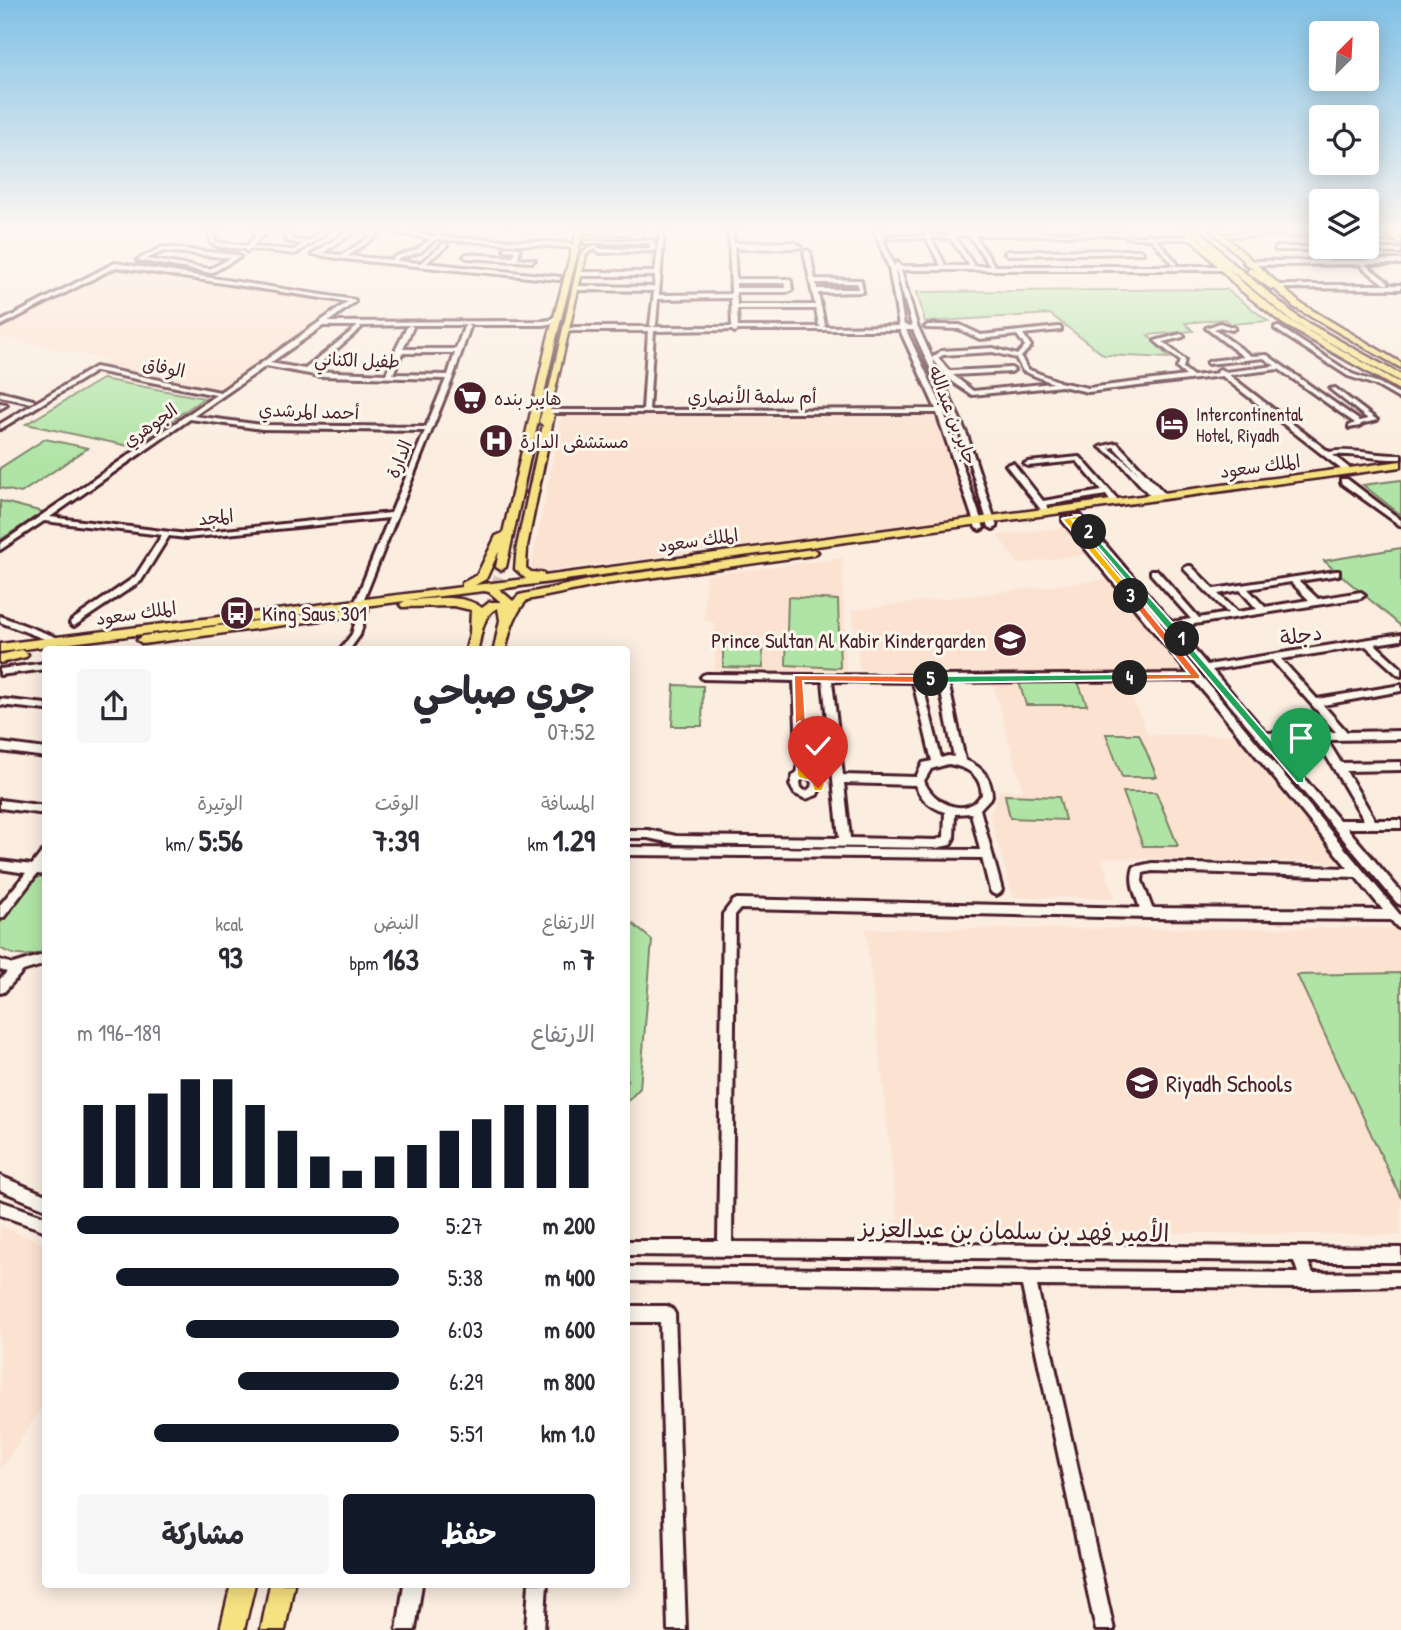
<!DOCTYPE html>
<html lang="ar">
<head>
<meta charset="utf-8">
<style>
  :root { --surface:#fff; --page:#f7f7f7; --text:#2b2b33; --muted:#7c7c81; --accent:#111827 }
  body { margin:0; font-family:"Patrick Hand","Playpen Sans Arabic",sans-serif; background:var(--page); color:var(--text); direction:rtl; height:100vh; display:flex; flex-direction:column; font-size:26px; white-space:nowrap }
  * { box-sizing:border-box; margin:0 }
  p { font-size:23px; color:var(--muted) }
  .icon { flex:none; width:38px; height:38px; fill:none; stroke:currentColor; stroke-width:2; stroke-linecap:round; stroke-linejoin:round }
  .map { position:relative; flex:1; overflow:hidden; direction:ltr }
  .drawer { position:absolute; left:42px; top:646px; width:588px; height:942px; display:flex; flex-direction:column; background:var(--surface); border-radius:7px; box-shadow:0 4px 18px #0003; direction:rtl }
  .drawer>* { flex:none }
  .needle { width:46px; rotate:24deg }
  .fabs { position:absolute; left:1309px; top:21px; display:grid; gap:14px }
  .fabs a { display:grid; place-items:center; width:70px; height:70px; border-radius:7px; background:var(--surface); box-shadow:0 4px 18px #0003; font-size:35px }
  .pin { position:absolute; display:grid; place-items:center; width:60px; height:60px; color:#fff; margin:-72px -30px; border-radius:50% 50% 50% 0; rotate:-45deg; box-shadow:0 0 7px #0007 }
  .pin .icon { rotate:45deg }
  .km { position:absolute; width:35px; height:35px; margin:-18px; border-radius:50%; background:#222; color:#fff; font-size:19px; line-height:35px; text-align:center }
  .round { display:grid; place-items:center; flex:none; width:74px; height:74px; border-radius:7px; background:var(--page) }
  .head { display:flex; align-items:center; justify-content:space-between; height:119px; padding:0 35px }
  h1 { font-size:38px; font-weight:700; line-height:52px }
  .stats { display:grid; grid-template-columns:repeat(3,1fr); gap:10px; height:119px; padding:7px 35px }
  .stats div { display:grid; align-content:center }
  .stats b { font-size:30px; font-weight:700 }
  .stats small { font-size:19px; font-weight:400 }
  .stats p { font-size:19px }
  .chart { height:196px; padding:14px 35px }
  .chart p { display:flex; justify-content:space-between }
  .chart svg { width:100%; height:126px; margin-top:7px; stroke:var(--accent); stroke-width:6 }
  .cta { display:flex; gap:14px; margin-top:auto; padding:14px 35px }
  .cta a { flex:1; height:80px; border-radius:7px; background:var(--accent); color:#fff; font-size:28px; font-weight:700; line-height:80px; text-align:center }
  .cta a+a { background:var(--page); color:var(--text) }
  ul { padding:0 35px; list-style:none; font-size:23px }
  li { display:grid; grid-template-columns:112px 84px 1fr; align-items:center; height:52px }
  li i { height:18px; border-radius:9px; background:var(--accent) }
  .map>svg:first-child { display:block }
  .built { fill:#fce2d1 }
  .green { fill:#b0e4a6; stroke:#7d8268; stroke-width:2 }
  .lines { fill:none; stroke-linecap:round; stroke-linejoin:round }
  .major-tunnel-far1 { stroke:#d8c4bc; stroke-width:10; stroke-dasharray:10 5; stroke-linecap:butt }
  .major-tunnel { stroke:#d8c4bc; stroke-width:12; stroke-dasharray:12 6; stroke-linecap:butt }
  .minor-casing { stroke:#4a1f2b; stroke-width:6 }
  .major-casing { stroke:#4a1f2b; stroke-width:5 }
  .highway-casing { stroke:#4a1f2b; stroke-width:5 }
  .minor { fill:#fbf7ec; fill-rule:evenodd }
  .major { fill:#f6e281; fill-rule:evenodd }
  .highway { fill:#f6e281; fill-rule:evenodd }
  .split-1 { fill:#22a559; stroke:#fff; stroke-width:2 }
  .split-2 { fill:#22a559; stroke:#fff; stroke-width:2 }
  .split-3 { fill:#f5b400; stroke:#fff; stroke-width:2 }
  .split-4 { fill:#f0652b; stroke:#fff; stroke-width:2 }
  .split-5 { fill:#22a559; stroke:#fff; stroke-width:2 }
  .split-6 { fill:#f0652b; stroke:#fff; stroke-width:2 }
  .split-7 { fill:#f5b400; stroke:#fff; stroke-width:2 }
  .labels { text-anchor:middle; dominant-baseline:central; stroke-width:6; stroke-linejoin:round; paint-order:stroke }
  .far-street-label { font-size:18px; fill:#4a1f2b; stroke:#fbf7ec }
  .far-poi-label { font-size:18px; fill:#4a1f2b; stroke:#fbf7ec; text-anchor:start }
  .poi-label { font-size:21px; fill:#4a1f2b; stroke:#fbf7ec; text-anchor:start }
  .street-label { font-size:21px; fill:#4a1f2b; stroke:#fbf7ec }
  .near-poi-label { font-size:24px; fill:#4a1f2b; stroke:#fbf7ec; text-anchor:start }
  .near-street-label { font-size:24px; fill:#4a1f2b; stroke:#fbf7ec }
</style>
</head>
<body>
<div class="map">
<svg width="1401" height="1630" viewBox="0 0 1401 1630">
  <rect width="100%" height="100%" fill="#fbede0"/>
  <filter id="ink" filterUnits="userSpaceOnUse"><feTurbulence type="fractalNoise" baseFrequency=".0143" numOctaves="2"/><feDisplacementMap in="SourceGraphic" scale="14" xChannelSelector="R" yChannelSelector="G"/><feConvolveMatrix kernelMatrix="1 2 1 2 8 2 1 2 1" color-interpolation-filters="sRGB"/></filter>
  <g filter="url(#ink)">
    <!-- built -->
    <path class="built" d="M423 231H573L571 238 565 240Z
      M117 266 346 301 220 390 97 367 108 360 0 338V324Z
      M562 414H934L969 517 530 573Z
      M1066 527 1088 554 1018 564 998 536Z
      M842 558 846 672 715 670V623L704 620 706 575Z
      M1117 578 1188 673 860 671 852 610Z
      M992 680 1126 683 1148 735H1239L1340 862 1101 858 1115 898 1013 897 990 815 1000 790 1023 791Z
      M1394 928 1401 937V1235L899 1230 866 929Z
      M0 1226 45 1244 46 1401 0 1470Z"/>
    <!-- green -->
    <path class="green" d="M1226 289 1268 321 1231 324 1225 319 1185 323 1193 331 1148 335 1169 358 1104 355 1050 314 925 322 917 292Z
      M102 379 204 398 133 447 26 424Z
      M45 439 88 448 21 493 0 488V468Z
      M1401 480V515L1363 485Z
      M0 501 43 512 0 540Z
      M1401 548V626L1324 561Z
      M788 597 838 600 840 668 786 665Z
      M723 648H762L763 668 723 667Z
      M1019 682H1078L1087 705H1026Z
      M674 685 703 686 702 726H672Z
      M1106 734H1139L1157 777H1122Z
      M1123 792H1156L1178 846H1143Z
      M1005 795 1059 797 1065 820 1010 818Z
      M38 876 45 877V951C29 957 16 958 0 948V923Z
      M627 919 652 940 640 1088 627 1102Z
      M1401 973V1198L1297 975Z"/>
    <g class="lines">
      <!-- major-tunnel-far1 -->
      <path class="major-tunnel-far1" d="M496 586 501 567"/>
      <!-- major-tunnel -->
      <path class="major-tunnel" d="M490 611 497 584"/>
      <!-- minor casing -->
      <g class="minor-casing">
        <path id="minor" d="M210 231H217L214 234 215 242 247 246 256 236 252 231 260 233 275 231 261 236 252 247 294 250 303 244 287 241 282 231H287L291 239 307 242 323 231H329L295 254 250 249 247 252 245 249 219 247 211 243 209 233Z
          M349 231H355L323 253 342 255 373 235 360 231H372L379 234 348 256 393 260 394 257 416 250 431 239 387 231H402L434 236 439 234 441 235 440 237 563 243 573 245 578 251 573 252 569 247H563L436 239 420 252 398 259V261L420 263 445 243 447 246 426 263 561 277 559 280 343 259 312 254Z
          M635 231 641 233 640 238 626 237 636 234 588 233 586 232Z
          M660 231H664L659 295 731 294 729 231H733L734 243 794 242 801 246 798 248 741 249 734 246 736 279H788L791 281 792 290 789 292H736L737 305H815L804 252 807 250 810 252 815 279 861 280 863 292 818 293 825 325 823 327 899 326 889 268 875 231H880L894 266 897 262 900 266H941L926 238H886L884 236H925L923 231H928L930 236H948L947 233 949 232 1129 233 1127 235H974L994 265 992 266H1221L1224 268 1221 270H901L917 325 932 358 941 351 993 348 1017 355 1025 346 1017 335 980 339 959 329 926 328 925 327 928 325H960L981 335 1059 327 1061 328V330L1023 334 1031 346 1021 357 1027 369 1058 381 1059 382 1088 388 1186 376 1177 368 1180 361 1155 341 1181 334 1184 336 1183 337 1163 342 1185 360 1183 368 1193 376 1218 373 1217 371 1220 369 1225 372 1275 366 1264 358 1208 364 1207 363 1210 361 1244 357 1206 328 1220 323 1235 328 1232 330 1220 327 1214 329 1251 356 1267 355 1360 421 1368 419 1330 389 1335 388 1377 420 1361 424 1360 426 1349 428V426L1355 423 1279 369 1229 375 1329 452C1353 448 1376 456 1401 455V459C1378 460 1356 453 1333 455L1353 471 1346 473 1222 376 1088 392 1062 386 972 395 955 384 932 359 967 435 997 527 993 529 989 527 961 435 951 413H944L984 528 980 530 976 528 937 413H549V411L551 410H643L648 331H575L564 332V330L575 327H732L731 298 658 299 656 325 653 327 650 325 654 291 575 290 572 288 575 286 654 287 655 276H579L576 274 579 272H655ZM953 235H969L990 266H972L974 265 955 238 956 236ZM931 238H950L970 266H943L945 265ZM895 270H896L912 326 904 325ZM736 283H785L786 288H736ZM816 283H857L858 289H817ZM737 309H816L819 325 821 327H738ZM732 330 735 332 738 330H900L936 409 649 410 654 331ZM906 330H913L949 409H943ZM993 352 1016 358 1023 371 1053 383 973 391 953 375 1011 372 1014 370 1011 368 949 371 938 358 943 355Z
          M1149 233 1153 236 1194 237 1196 238 1194 239H1156L1177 263 1175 266 1151 239 1126 237 1128 236H1148L1147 234Z
          M1312 233 1314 235 1218 236 1216 235 1218 234Z
          M1367 238H1397L1399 239 1397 240H1367Z
          M652 240 654 241 656 249 653 251 600 253 595 249 585 254 580 253 595 245 601 249 650 248V243H584L586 241Z
          M163 247 237 255 240 257 211 273 137 260ZM164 251 231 258 210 269 146 259Z
          M506 247 520 248 518 258 535 260 532 262 467 258 464 256 467 254 513 257 515 251 504 250Z
          M1277 247H1333L1335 248 1332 250H1275Z
          M1369 249H1401V253L1367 252Z
          M1141 250 1143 253 1008 255 1005 253 1008 251Z
          M1401 260V264L1247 265 1244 263 1247 261Z
          M115 263 355 300V302L328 322 543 321 550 320 556 315 561 316 554 323 543 325H410L413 327 403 349H456L464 327 467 325 470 327 453 377 362 604 359 605 355 602 389 518 186 538 169 536 141 581 74 626 70 623 71 621 135 577 162 535 44 521 0 550V544L216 395 96 371 2 428 0 429V424L95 367 220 392 348 302 116 267 0 326V322ZM410 325 407 327 395 351 396 352 386 374 311 371 361 328 360 326ZM323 326H358L305 369 270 363ZM402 353H455L448 375 393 374ZM266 366 320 376 446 379 426 427 262 425 194 416ZM190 419 262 429 425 431 391 513 186 534 50 517Z
          M1364 264 1388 282V284H1384L1362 267Z
          M1274 285H1401V289L1272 288Z
          M1275 327H1279L1352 374 1379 383 1401 395V400L1375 385 1348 376 1275 329Z
          M0 392 33 400 34 401 31 403 0 396Z
          M0 403 6 404 7 405 0 409Z
          M1116 443 1118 444 1165 494V498L1153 499 1118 460 1100 447ZM1114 447 1139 474 1122 458 1109 448Z
          M1079 457 1081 458 1119 501V505H1113L1106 495 1046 505 1049 509 1048 511H1042L1006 465 1013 463 1043 501 1102 491 1077 461 1028 466 1024 464 1028 462Z
          M1341 479H1347L1401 520V526L1341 483Z
          M1074 515H1080L1171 622 1191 619 1151 574V570H1157L1199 618 1228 613 1185 570 1184 568 1188 566H1191L1214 589 1336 571H1339V575L1299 581 1318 599 1361 592 1365 595 1361 598 1175 627 1207 665 1401 634V640L1375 644 1401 668V676L1398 675 1366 646 1281 659 1317 699 1401 685V691L1323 705 1347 732 1401 731V739L1327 740 1341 763 1401 762V770L1346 771 1375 820H1401V828H1347L1401 892V905L1397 903 1074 519ZM1291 582 1309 600 1265 607 1248 589ZM1240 590 1257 609 1237 612 1218 594ZM1272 660 1336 732 1266 733 1212 670ZM1272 740H1317L1364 820H1339Z
          M1063 517H1069L1401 916V929L1397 927 1391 920 1148 918 740 909 735 915 732 1242 1401 1248V1262H1308L1313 1273 1401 1272V1286L1308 1288 1037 1286 1114 1630H1096L1022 1286 626 1281V1267L1298 1273 1294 1261 626 1255V1241H718L723 914 733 901 737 899 1140 908C1135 893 1129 882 1134 867L1152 863 1348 868 1194 680 948 682 965 760C982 767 991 777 992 796L980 809 1002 890 1000 893 996 895 992 893 990 890 982 858 626 855V847L980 850 971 813 955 814 954 838 950 845 936 848 676 844 648 838H626V830H648L676 836 839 838 823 681H803L808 769 817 774 822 784 817 795 806 799 795 794 790 785 793 776 798 771 794 681 703 679 701 677 703 675 706 674 943 676 1189 674 1063 521ZM832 681 913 682 932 761 923 763 916 777 843 775ZM922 682H939L954 757 948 756 941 758ZM948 764C966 767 981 774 982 795 979 797 977 801 974 803 956 815 931 799 924 781L931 769ZM807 777 811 780 812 786 808 790 805 791 801 788 800 782 802 779ZM844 783 915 785C921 799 930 807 945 812L944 837 936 840 850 838ZM1152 871 1356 877 1383 910 1152 908 1142 881 1143 873Z
          M363 608 367 611 360 635 350 649H341L352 634 359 611Z
          M0 616 61 639 62 641 58 644 55 643 0 622Z
          M46 663V669L0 675V669Z
          M0 699 46 704V710L0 705Z
          M0 743 46 749V757L0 751Z
          M0 800 46 806V814L0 808Z
          M46 851V864L44 866H46V875L37 874 4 917 0 919V905L26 873 0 869V861L32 865 42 852Z
          M46 954V964L23 971 4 992 0 993V979L7 972 0 970V960L13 964Z
          M0 1176 46 1195V1209L0 1190Z
          M0 1201 46 1217V1231L0 1215Z
          M626 1306H667L672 1309 675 1314 686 1630H668L660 1322H626Z
          M404 1584H422L415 1630H397Z
          M529 1584H547L544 1630H526Z"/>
      </g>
      <!-- major casing -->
      <g class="major-casing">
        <path id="major" d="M577 231H583L556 339 506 567 501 570 496 567 499 551 486 579 475 585 526 579 515 569 517 546 543 425 539 422 550 385 580 255 583 253 586 255 550 412 554 415 527 546 526 568 531 572 543 573 544 576 1401 461V467L499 589 513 601 519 595 594 579 813 549 818 552 813 555 606 584 527 600C515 613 509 632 506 649H494L500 620 498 608C483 613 481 635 478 649H466L470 633 471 610 454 606 402 607 400 604 405 601 0 652V644L462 587V583L477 575 496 536 503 533 548 339ZM484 591 489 592 501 602H490L482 608C462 592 430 600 407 600Z
          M1184 231H1191L1245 285 1289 320 1401 384V391L1283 324 1239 289Z
          M1212 231H1219L1300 303 1401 363V368L1294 307Z
          M1384 231H1392L1401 239V244Z
          M362 607 368 611 366 614 143 644 137 640 143 636Z
          M22 650 28 654 26 657 0 663V655Z
          M231 1584H255L244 1630H220Z
          M270 1584H294L285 1630H261Z"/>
      </g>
      <!-- highway casing -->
      <g class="highway-casing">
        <path id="highway" d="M1193 231H1201L1229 260 1299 318 1401 375V382L1293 322 1223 264Z
          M1250 268 1277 285V289H1271L1247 272Z"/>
      </g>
      <!-- minor -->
      <use href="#minor" class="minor"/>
      <!-- major -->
      <use href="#major" class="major"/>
      <!-- highway -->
      <use href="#highway" class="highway"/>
    </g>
  </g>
  <!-- sky -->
  <linearGradient id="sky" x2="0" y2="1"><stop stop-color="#80c1e6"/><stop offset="0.5" stop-color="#fdf7f1"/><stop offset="1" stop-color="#fdf7f1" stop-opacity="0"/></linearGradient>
  <rect width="1401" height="460" fill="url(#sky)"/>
  <!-- split-1 -->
  <path class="split-1" d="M1182 636 1304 778V783H1297L1178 642 1177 639Z"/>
  <!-- split-2 -->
  <path class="split-2" d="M1089 529 1185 637V642H1178L1086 533Z"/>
  <!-- split-3 -->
  <path class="split-3" d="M1080 515 1092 533H1086L1075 520H1072L1134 594V598H1128L1062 519Z"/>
  <!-- split-4 -->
  <path class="split-4" d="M1128 594H1134L1200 675V679L1127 680V675L1130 674H1189L1128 598Z"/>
  <!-- split-5 -->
  <path class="split-5" d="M1130 674 1134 675V680L931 683 926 679 931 676Z"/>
  <!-- split-6 -->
  <path class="split-6" d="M794 675 931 676 936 679 931 683 803 681 806 725 800 729 795 725Z"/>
  <!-- split-7 -->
  <path class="split-7" d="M800 721 806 725 808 772 818 774 825 784 822 791H814L811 781 799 778 797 775 795 725Z"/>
  <!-- icons -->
  <defs>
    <g id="supermarket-disc" transform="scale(1.75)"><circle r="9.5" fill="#4a1f2b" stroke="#fbf7ec"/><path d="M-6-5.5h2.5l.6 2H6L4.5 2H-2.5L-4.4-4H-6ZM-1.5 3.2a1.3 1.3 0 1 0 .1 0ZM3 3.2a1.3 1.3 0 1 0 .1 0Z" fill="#fff"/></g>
    <g id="hotel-disc" transform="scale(1.75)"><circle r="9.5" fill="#4a1f2b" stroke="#fbf7ec"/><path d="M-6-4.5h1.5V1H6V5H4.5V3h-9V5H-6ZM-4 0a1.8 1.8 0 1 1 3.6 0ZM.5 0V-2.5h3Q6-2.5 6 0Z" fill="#fff"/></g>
    <g id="hospital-disc" transform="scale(1.75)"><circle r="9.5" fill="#4a1f2b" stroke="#fbf7ec"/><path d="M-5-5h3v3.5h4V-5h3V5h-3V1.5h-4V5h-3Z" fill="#fff"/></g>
    <g id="bus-disc" transform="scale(1.75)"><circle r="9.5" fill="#4a1f2b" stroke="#fbf7ec"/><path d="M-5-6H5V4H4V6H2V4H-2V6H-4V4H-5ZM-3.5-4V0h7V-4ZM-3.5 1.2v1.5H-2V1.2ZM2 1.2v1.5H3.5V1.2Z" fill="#fff"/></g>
    <g id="school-disc" transform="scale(1.75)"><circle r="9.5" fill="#4a1f2b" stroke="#fbf7ec"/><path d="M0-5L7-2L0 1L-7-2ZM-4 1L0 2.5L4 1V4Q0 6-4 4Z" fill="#fff"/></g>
  </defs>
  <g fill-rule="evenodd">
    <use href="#supermarket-disc" x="470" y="398"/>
    <use href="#hotel-disc" x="1172" y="424"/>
    <use href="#hospital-disc" x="496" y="441"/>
    <use href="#bus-disc" x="237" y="613"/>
    <use href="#school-disc" x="1010" y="640"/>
    <use href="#school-disc" x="1142" y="1083"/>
  </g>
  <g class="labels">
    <!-- far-street labels -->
    <g class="far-street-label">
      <text transform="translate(357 360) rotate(2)">طفيل الكناني</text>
      <text transform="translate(164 367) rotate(11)">الوفاق</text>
      <text x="752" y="396">أم سلمة الأنصاري</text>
      <text transform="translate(309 411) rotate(2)">أحمد المرشدي</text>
      <text transform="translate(953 415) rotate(69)">جابر بن عبدالله</text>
      <text transform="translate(150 425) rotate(-35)">الجوهري</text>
      <text transform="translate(399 459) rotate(-68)">الدارة</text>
      <text transform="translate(1260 466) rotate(-8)">الملك سعود</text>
      <text transform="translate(216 517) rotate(-6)">المجد</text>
      <text transform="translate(698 540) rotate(-8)">الملك سعود</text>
      <text transform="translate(136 613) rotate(-8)">الملك سعود</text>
    </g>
    <!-- far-poi labels -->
    <g class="far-poi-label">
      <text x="494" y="398">هايبر بنده</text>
      <text x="1196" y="414">Intercontinental<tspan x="1196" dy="21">Hotel, Riyadh</tspan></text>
      <text x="520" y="441">مستشفى الدارة</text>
    </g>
    <!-- poi labels -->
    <g class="poi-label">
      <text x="262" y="613">King Saus 301</text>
      <text x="986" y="640" text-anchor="end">Prince Sultan Al Kabir Kindergarden</text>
    </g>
    <!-- street labels -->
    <g class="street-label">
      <text transform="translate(1301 635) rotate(-9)">دجلة</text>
    </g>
    <!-- near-poi labels -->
    <g class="near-poi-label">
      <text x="1166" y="1083">Riyadh Schools</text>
    </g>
    <!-- near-street labels -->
    <g class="near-street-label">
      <text transform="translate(1014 1230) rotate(1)">الأمير فهد بن سلمان بن عبدالعزيز</text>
    </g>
  </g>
</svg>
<div class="fabs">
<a><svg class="needle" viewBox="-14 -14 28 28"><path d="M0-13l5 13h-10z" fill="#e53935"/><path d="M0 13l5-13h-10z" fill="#7c7c81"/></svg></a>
<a><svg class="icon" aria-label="locate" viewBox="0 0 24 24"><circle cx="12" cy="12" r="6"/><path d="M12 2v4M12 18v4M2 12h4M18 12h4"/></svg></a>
<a><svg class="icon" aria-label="layers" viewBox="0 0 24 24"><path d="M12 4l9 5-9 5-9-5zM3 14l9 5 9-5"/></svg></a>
</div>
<div class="pin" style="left:1301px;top:780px;background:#1e9e55"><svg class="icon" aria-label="arrive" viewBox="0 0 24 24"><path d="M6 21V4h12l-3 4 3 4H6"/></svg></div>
<div class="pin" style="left:818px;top:788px;background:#d93025"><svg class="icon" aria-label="check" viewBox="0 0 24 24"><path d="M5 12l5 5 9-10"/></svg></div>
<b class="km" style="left:1182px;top:639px">1</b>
<b class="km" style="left:1089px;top:532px">2</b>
<b class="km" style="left:1131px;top:596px">3</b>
<b class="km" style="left:1130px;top:678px">4</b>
<b class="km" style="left:931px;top:679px">5</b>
<section class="drawer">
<div class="head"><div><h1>جري صباحي</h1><p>07:52</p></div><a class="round"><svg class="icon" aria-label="share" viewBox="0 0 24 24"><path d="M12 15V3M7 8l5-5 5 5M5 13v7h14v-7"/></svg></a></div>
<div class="stats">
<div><p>المسافة</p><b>1.29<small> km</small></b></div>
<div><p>الوقت</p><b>7:39</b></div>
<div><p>الوتيرة</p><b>5:56<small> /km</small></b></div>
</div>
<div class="stats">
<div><p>الارتفاع</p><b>7<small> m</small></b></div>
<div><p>النبض</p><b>163<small> bpm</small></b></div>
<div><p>kcal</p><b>93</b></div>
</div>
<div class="chart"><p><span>الارتفاع</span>189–196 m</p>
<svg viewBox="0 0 160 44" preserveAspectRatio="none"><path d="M5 44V15M15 44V15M25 44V11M35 44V6M45 44V6M55 44V15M65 44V24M75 44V33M85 44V38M95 44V33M105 44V29M115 44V24M125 44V20M135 44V15M145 44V15M155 44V15"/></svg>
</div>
<ul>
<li><b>200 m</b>5:27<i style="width:100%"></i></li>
<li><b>400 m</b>5:38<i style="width:88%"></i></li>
<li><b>600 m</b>6:03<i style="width:66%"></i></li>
<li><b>800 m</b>6:29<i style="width:50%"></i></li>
<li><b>1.0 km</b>5:51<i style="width:76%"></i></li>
</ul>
<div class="cta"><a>حفظ</a><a>مشاركة</a></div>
</section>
</div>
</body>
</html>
